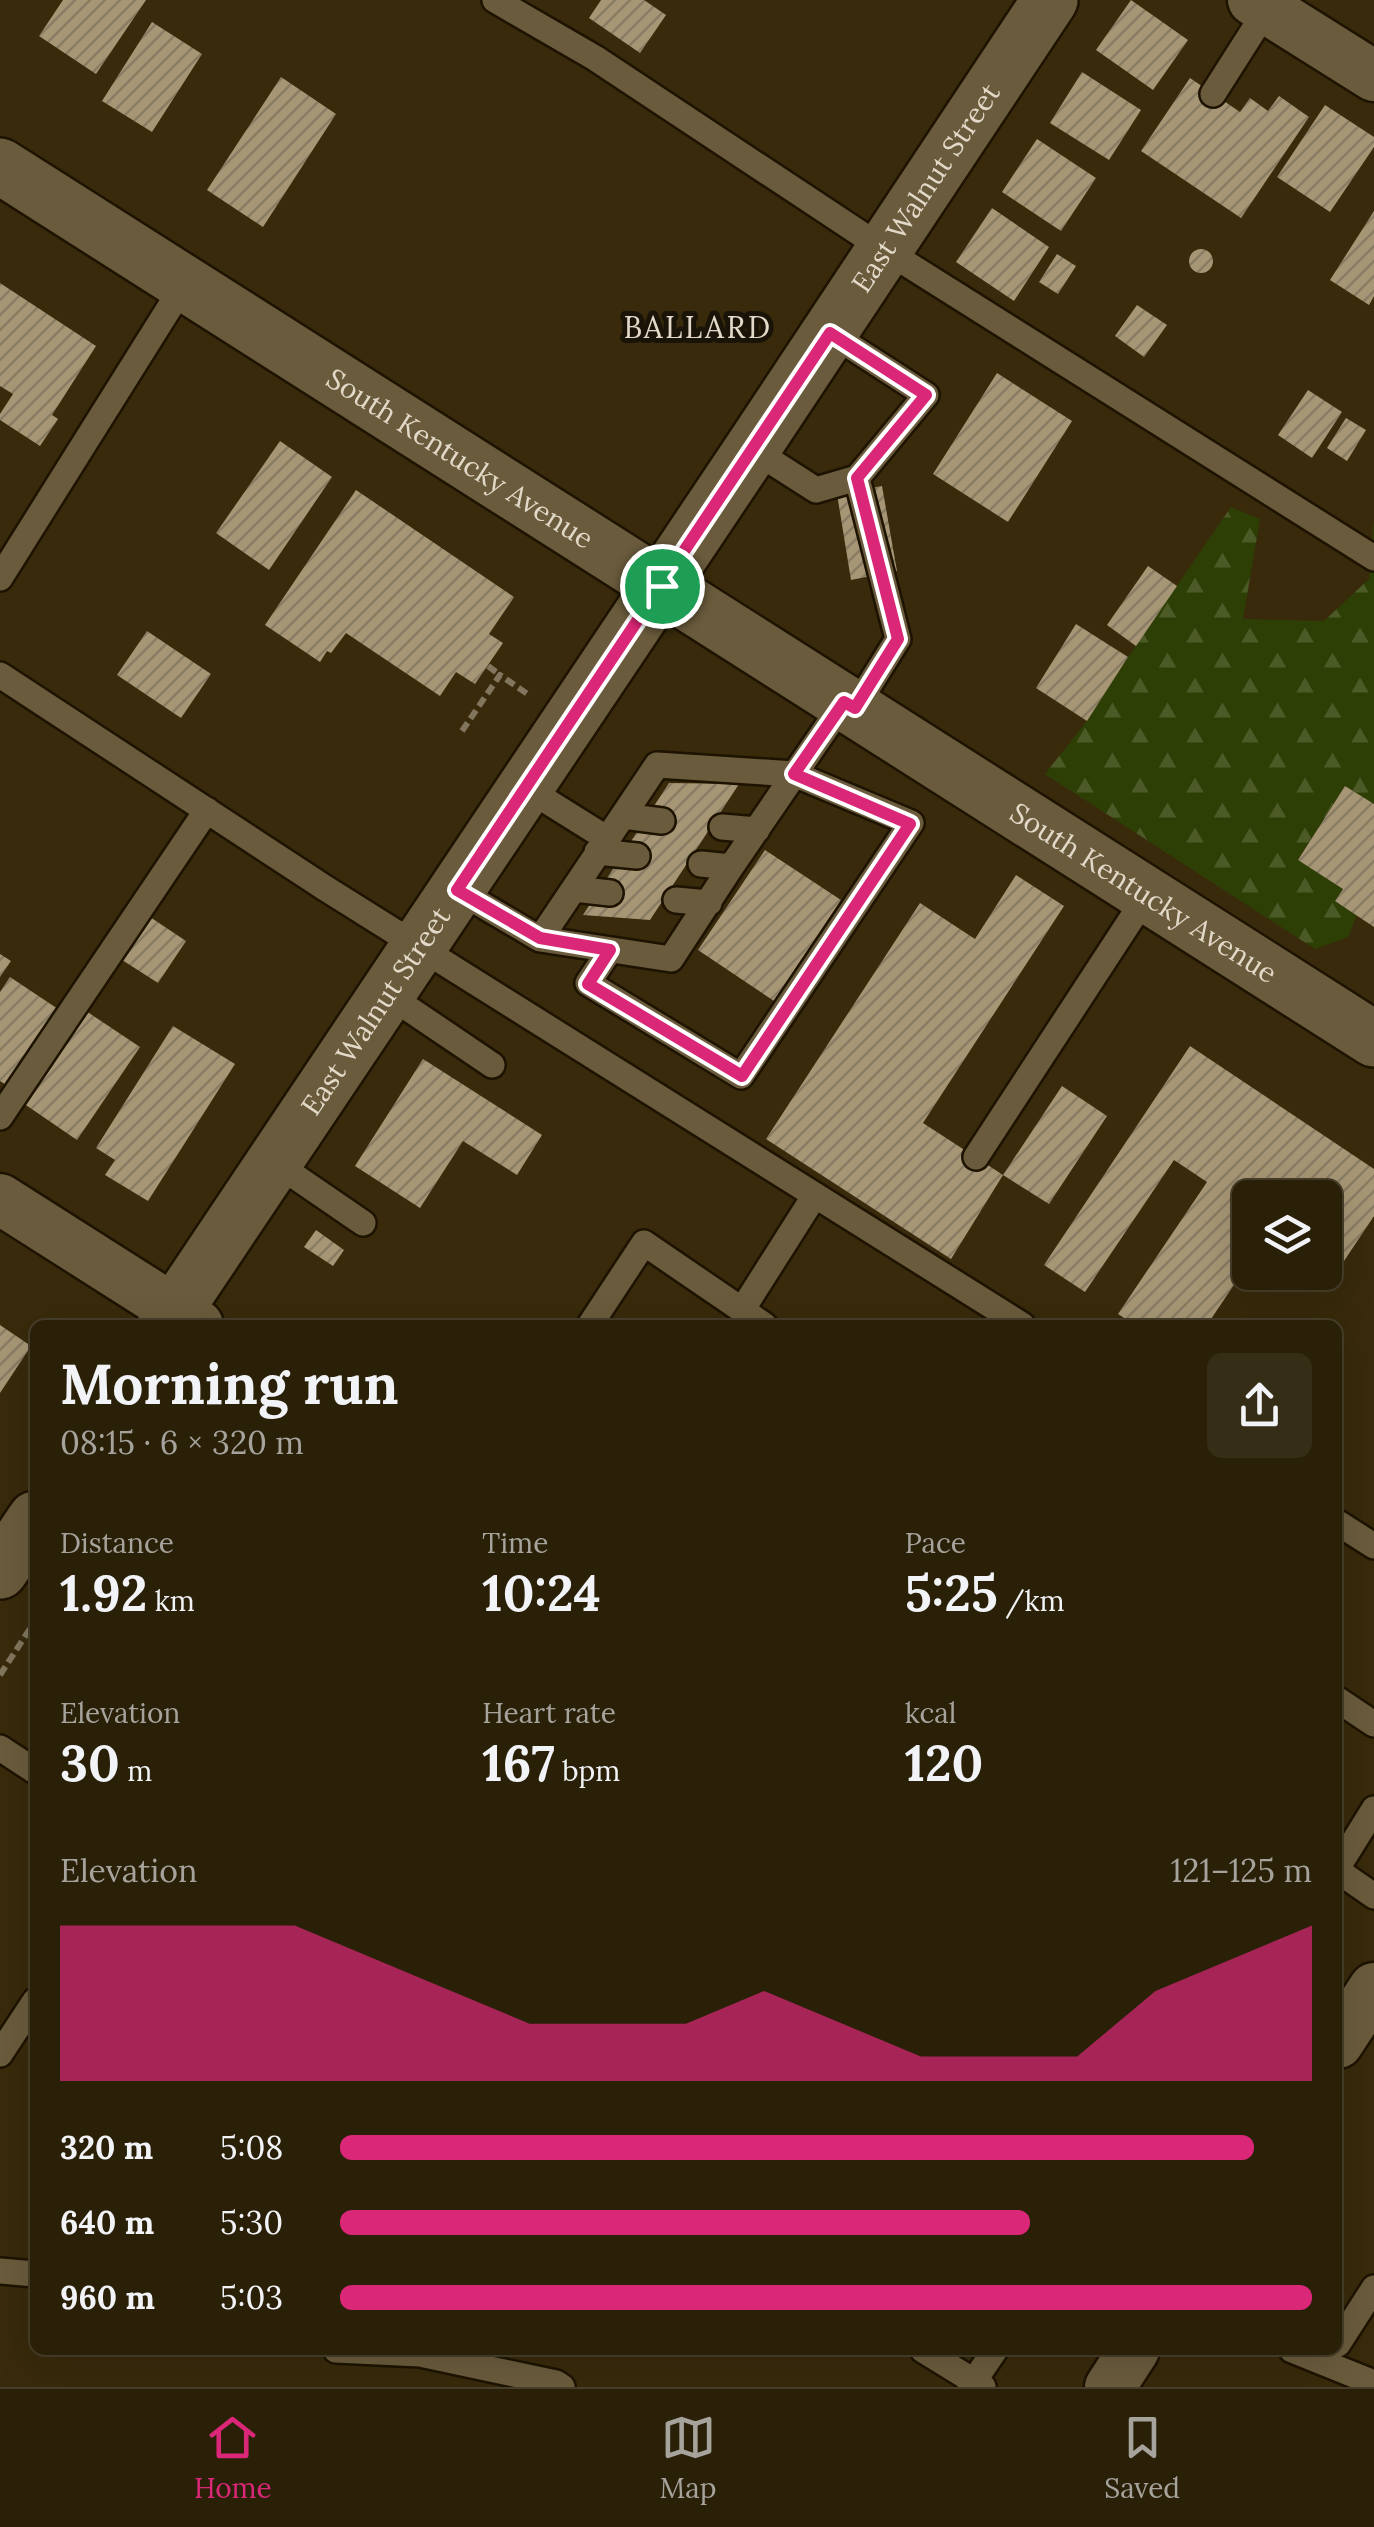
<!DOCTYPE html>
<html lang="en">
<head>
<meta charset="utf-8">
<style>
  :root { --surface:#2a2008; --page:#362d16; --text:#f1f3f6; --muted:#a5a39c; --line:#463e29; --accent:#db2777 }
  body { margin:0; font-family:Lora,serif; background:var(--page); color:var(--text); height:100vh; display:flex; flex-direction:column; font-size:38px; white-space:nowrap }
  * { box-sizing:border-box; margin:0 }
  p { font-size:32px; color:var(--muted) }
  .icon { flex:none; width:55px; height:55px; fill:none; stroke:currentColor; stroke-width:2; stroke-linecap:round; stroke-linejoin:round }
  .map { position:relative; flex:1; overflow:hidden }
  .side { position:absolute; left:30px; top:1320px; width:1312px; height:1035px; display:flex; flex-direction:column; background:var(--surface); border-radius:15px; box-shadow:0 10px 40px #0002,0 0 0 2px var(--line) }
  .side>* { flex:none }
  .fabs { position:absolute; left:1232px; top:1180px; display:grid; gap:20px }
  .fabs a { display:grid; place-items:center; width:110px; height:110px; border-radius:15px; background:var(--surface); box-shadow:0 10px 40px #0002,0 0 0 2px var(--line); font-size:50px }
  .pin { position:absolute; display:grid; place-items:center; width:85px; height:85px; color:#fff; margin:-42px; border:5px solid #fff; border-radius:50%; box-shadow:0 2px 10px #0007 }
  .round { display:grid; place-items:center; flex:none; width:105px; height:105px; border-radius:15px; background:var(--page) }
  .head { display:flex; align-items:center; justify-content:space-between; height:170px; padding:0 30px }
  h1 { font-size:55px; font-weight:700; line-height:75px }
  .figures { display:grid; grid-template-columns:repeat(3,1fr); gap:15px; height:170px; padding:10px 30px }
  .figures div { display:grid; align-content:center }
  .figures b { font-size:50px; font-weight:700 }
  .figures small { font-size:28px; font-weight:400 }
  .figures p { font-size:28px }
  .chart { height:280px; padding:20px 30px }
  .chart p { display:flex; justify-content:space-between }
  .chart svg { width:100%; height:180px; margin-top:10px; fill:var(--accent); opacity:.7 }
  ul { padding:0 30px; list-style:none; font-size:32px }
  li { display:grid; grid-template-columns:160px 120px 1fr; align-items:center; height:75px }
  li i { height:25px; border-radius:12px; background:var(--accent) }
  .tab-bar { display:flex; justify-content:space-around; align-items:center; height:140px; border-top:2px solid var(--line); background:var(--surface); font-size:28px; color:var(--muted) }
  .tab-bar a { display:grid; justify-items:center; gap:5px }
  .tab-bar .selected { color:var(--accent) }
  .map>svg:first-child { display:block }
  .forest { fill:url(#forest-firs) }
  .building { fill:url(#building-hatch) }
  .lines { fill:none; stroke-linecap:round; stroke-linejoin:round }
  .service-casing { stroke:#1d1300; stroke-width:30 }
  .minor-casing { stroke:#1d1300; stroke-width:55 }
  .tertiary-casing { stroke:#1d1300; stroke-width:60 }
  .secondary-casing { stroke:#1d1300; stroke-width:60 }
  .path { stroke:#81755d; stroke-width:6; stroke-dasharray:10 5; stroke-linecap:butt }
  .service { stroke:#6a5b3c; stroke-width:25 }
  .minor { stroke:#6a5b3c; stroke-width:50 }
  .tertiary { stroke:#6a5b3c; stroke-width:55 }
  .secondary { stroke:#6a5b3c; stroke-width:55 }
  .route-casing { stroke:#fff; stroke-width:20 }
  .route { stroke:#db2777; stroke-width:12 }
  .labels { text-anchor:middle; dominant-baseline:central; stroke-width:10; stroke-linejoin:round; paint-order:stroke }
  .street-label { font-size:28px; fill:#e2d9c8; stroke:#1a1408 }
  .neighbourhood-label { font-size:30px; letter-spacing:2.5px; fill:#e2d9c8; stroke:#1a1408 }
</style>
</head>
<body>
<div class="map">
<svg width="1374" height="2387" viewBox="0 0 1374 2387">
  <defs>
    <pattern id="forest-firs" width="22" height="20" patternUnits="userSpaceOnUse" patternTransform="scale(2.5)"><rect width="22" height="20" fill="#2d3f04"/><path d="M5 1l3.5 6h-7zM16 11l3.5 6h-7z" fill="#4b5a27"/></pattern>
    <pattern id="building-hatch" width="6" height="6" patternUnits="userSpaceOnUse" patternTransform="scale(2.5)"><rect width="6" height="6" fill="#a69675"/><path d="M-1 1l2-2M0 6l6-6M5 7l2-2" fill="none" stroke="#897c64"/></pattern>
  </defs>
  <rect width="100%" height="100%" fill="#382a0b"/>
  <!-- forest -->
  <path class="forest" d="M1231 507 1260 519 1243 619 1324 621 1369 579 1374 519V804L1345 786 1298 859 1343 889 1335 901 1357 915 1348 937 1315 949 1045 774 1087 721 1128 657Z"/>
  <!-- building -->
  <path class="building" d="M63 0H146L96 74 39 36Z
    M601 0H644L666 15 640 53 589 18Z
    M1131 0 1188 40 1153 90 1096 50Z
    M152 22 202 54 152 132 102 101Z
    M1082 72 1141 110 1109 160 1050 123Z
    M281 77 336 114 263 227 207 190Z
    M1190 78 1240 112 1250 98 1268 111 1279 96 1309 117 1241 218 1141 151Z
    M1325 105 1374 137V147L1330 212 1277 177Z
    M1037 139 1096 178 1061 231 1002 192Z
    M992 208 1049 247 1014 301 956 262Z
    M1374 211V296L1369 305 1330 280Z
    M1189 261a12 12 0 1 1 24 0a12 12 0 1 1-24 0Z
    M1057 254 1076 266 1058 294 1039 282Z
    M0 283 96 346 52 415 58 419 40 446 0 420V414L13 394 0 386Z
    M1137 305 1167 325 1144 357 1115 336Z
    M997 373 1072 421 1008 522 933 474Z
    M1308 390 1342 412 1312 458 1278 435Z
    M1346 418 1366 430 1347 461 1327 448Z
    M280 441 332 477 269 570 216 533Z
    M882 486 897 571 851 580 837 494Z
    M356 490 514 597 489 634 503 643 475 684 456 672 440 696 346 633 331 653 327 651 320 662 265 625Z
    M1148 566 1177 586 1136 646 1107 625Z
    M1076 624 1128 657 1087 721 1036 688Z
    M147 631 211 674 181 718 117 675Z
    M669 783 739 784 650 920 583 915Z
    M1345 786 1374 804V927L1335 901 1343 889 1298 860Z
    M765 850 841 900 774 1001 698 950Z
    M1016 875 1064 906 923 1123 1003 1175 951 1259 766 1139 920 903 975 939Z
    M147 915 186 941 158 983 119 958Z
    M0 954 11 961 0 977Z
    M10 977 58 1009 8 1086 0 1081V992Z
    M83 1009 140 1047 77 1140 20 1101Z
    M173 1026 235 1064 148 1201 105 1175 115 1160 96 1148Z
    M1190 1046 1374 1169V1216L1338 1270 1325 1261V1198H1250V1261L1207 1325H1135L1118 1314 1207 1182 1174 1160 1085 1292 1044 1265Z
    M423 1059 542 1135 517 1175 463 1141 420 1208 355 1166Z
    M1062 1086 1107 1116 1049 1204 1003 1175Z
    M316 1230 344 1250 333 1266 304 1247Z
    M0 1325 31 1346 0 1393Z"/>
  <g class="lines">
    <!-- service casing -->
    <g class="service-casing">
      <path id="service" d="M495 0 595 58 885 250 1374 558
        M1213 94 1267 9
        M830 333 926 395 857 478 898 639 855 708
        M752 449 816 490 857 478
        M0 578 185 283
        M0 675 325 888 1022 1325
        M526 788 606 838
        M623 816 662 821
        M722 827 757 830
        M597 852 637 856
        M701 864 731 867
        M574 889 610 893
        M457 890 540 939 671 959 731 867 844 702
        M676 900 709 903
        M540 939 657 765 794 774 911 823 741 1076 588 983 610 950
        M387 994 492 1065
        M0 1117 207 810
        M976 1157 1147 895
        M274 1162 363 1223
        M742 1310 815 1195
        M590 1325 644 1243 764 1325
        M1338 1523 1374 1546
        M1338 1700 1374 1724
        M0 1748 35 1771
        M1338 1867 1374 1809
        M1338 1871 1374 1896
        M0 2054 35 2001
        M0 2271 35 2274
        M1338 2344 1374 2288
        M336 2350 420 2354 556 2383 562 2387
        M923 2350 983 2387
        M1292 2350 1374 2383
        M970 2387 995 2350"/>
    </g>
    <!-- minor casing -->
    <g class="minor-casing">
      <path id="minor" d="M1253 0 1374 76
        M0 1199 198 1325
        M1338 2043 1374 1988
        M1110 2387 1134 2350"/>
    </g>
    <!-- tertiary casing -->
    <g class="tertiary-casing">
      <g id="tertiary">
        <path id="s1" d="M0 166 1374 1039"/>
      </g>
    </g>
    <!-- secondary casing -->
    <g class="secondary-casing">
      <g id="secondary">
        <path id="s2" d="M165 1325 752 449 1050 0"/>
        <path d="M0 1571 35 1519"/>
      </g>
    </g>
    <!-- path -->
    <path class="path" d="M488 666 500 675
      M462 731 500 675 529 695
      M0 1675 35 1621"/>
    <!-- service -->
    <use href="#service" class="service"/>
    <!-- minor -->
    <use href="#minor" class="minor"/>
    <!-- tertiary -->
    <use href="#tertiary" class="tertiary"/>
    <!-- secondary -->
    <use href="#secondary" class="secondary"/>
  </g>
  <g class="lines">
    <!-- route casing -->
    <g class="route-casing">
      <path id="route" d="M830 333 926 395 857 478 898 639 855 708 844 702 794 774 910 824 742 1076 588 984 610 950 540 938 457 890Z"/>
    </g>
    <!-- route -->
    <use href="#route" class="route"/>
  </g>
  <g class="labels">
    <!-- street labels -->
    <g class="street-label">
      <text stroke="none"><textPath href="#s2" startOffset="1368">East Walnut Street</textPath></text>
      <text stroke="none"><textPath href="#s1" startOffset="545">South Kentucky Avenue</textPath></text>
      <text stroke="none"><textPath href="#s1" startOffset="1355">South Kentucky Avenue</textPath></text>
      <text stroke="none"><textPath href="#s2" startOffset="378">East Walnut Street</textPath></text>
    </g>
    <!-- neighbourhood labels -->
    <g class="neighbourhood-label">
      <text x="698" y="327">BALLARD</text>
    </g>
  </g>
</svg>
<div class="fabs">
<a><svg class="icon" aria-label="layers" viewBox="0 0 24 24"><path d="M12 4l9 5-9 5-9-5zM3 14l9 5 9-5"/></svg></a>
</div>
<div class="pin" style="left:662px;top:586px;background:#1e9e55"><svg class="icon" aria-label="arrive" viewBox="0 0 24 24"><path d="M6 21V4h12l-3 4 3 4H6"/></svg></div>
<section class="side">
<div class="head"><div><h1>Morning run</h1><p>08:15 · 6 × 320 m</p></div><a class="round"><svg class="icon" aria-label="share" viewBox="0 0 24 24"><path d="M12 15V3M7 8l5-5 5 5M5 13v7h14v-7"/></svg></a></div>
<div class="figures">
<div><p>Distance</p><b>1.92<small> km</small></b></div>
<div><p>Time</p><b>10:24</b></div>
<div><p>Pace</p><b>5:25<small> /km</small></b></div>
</div>
<div class="figures">
<div><p>Elevation</p><b>30<small> m</small></b></div>
<div><p>Heart rate</p><b>167<small> bpm</small></b></div>
<div><p>kcal</p><b>120</b></div>
</div>
<div class="chart"><p><span>Elevation</span>121–125 m</p>
<svg viewBox="0 0 160 44" preserveAspectRatio="none"><path d="M0 44V6L10 6L20 6L30 6L40 14L50 22L60 30L70 30L80 30L90 22L100 30L110 38L120 38L130 38L140 22L150 14L160 6V44z"/></svg>
</div>
<ul>
<li><b>320 m</b>5:08<i style="width:94%"></i></li>
<li><b>640 m</b>5:30<i style="width:71%"></i></li>
<li><b>960 m</b>5:03<i style="width:100%"></i></li>
</ul>
</section>
</div>
<nav class="tab-bar">
<a class="selected"><svg class="icon" aria-label="home" viewBox="0 0 24 24"><path d="M3 11l9-7 9 7M6 9v11h12V9"/></svg>Home</a>
<a><svg class="icon" aria-label="map" viewBox="0 0 24 24"><path d="M3 6l6-2 6 2 6-2v14l-6 2-6-2-6 2zM9 4v14M15 6v14"/></svg>Map</a>
<a><svg class="icon" aria-label="saved" viewBox="0 0 24 24"><path d="M7 4h10v16l-5-4-5 4z"/></svg>Saved</a>
</nav>
</body>
</html>
